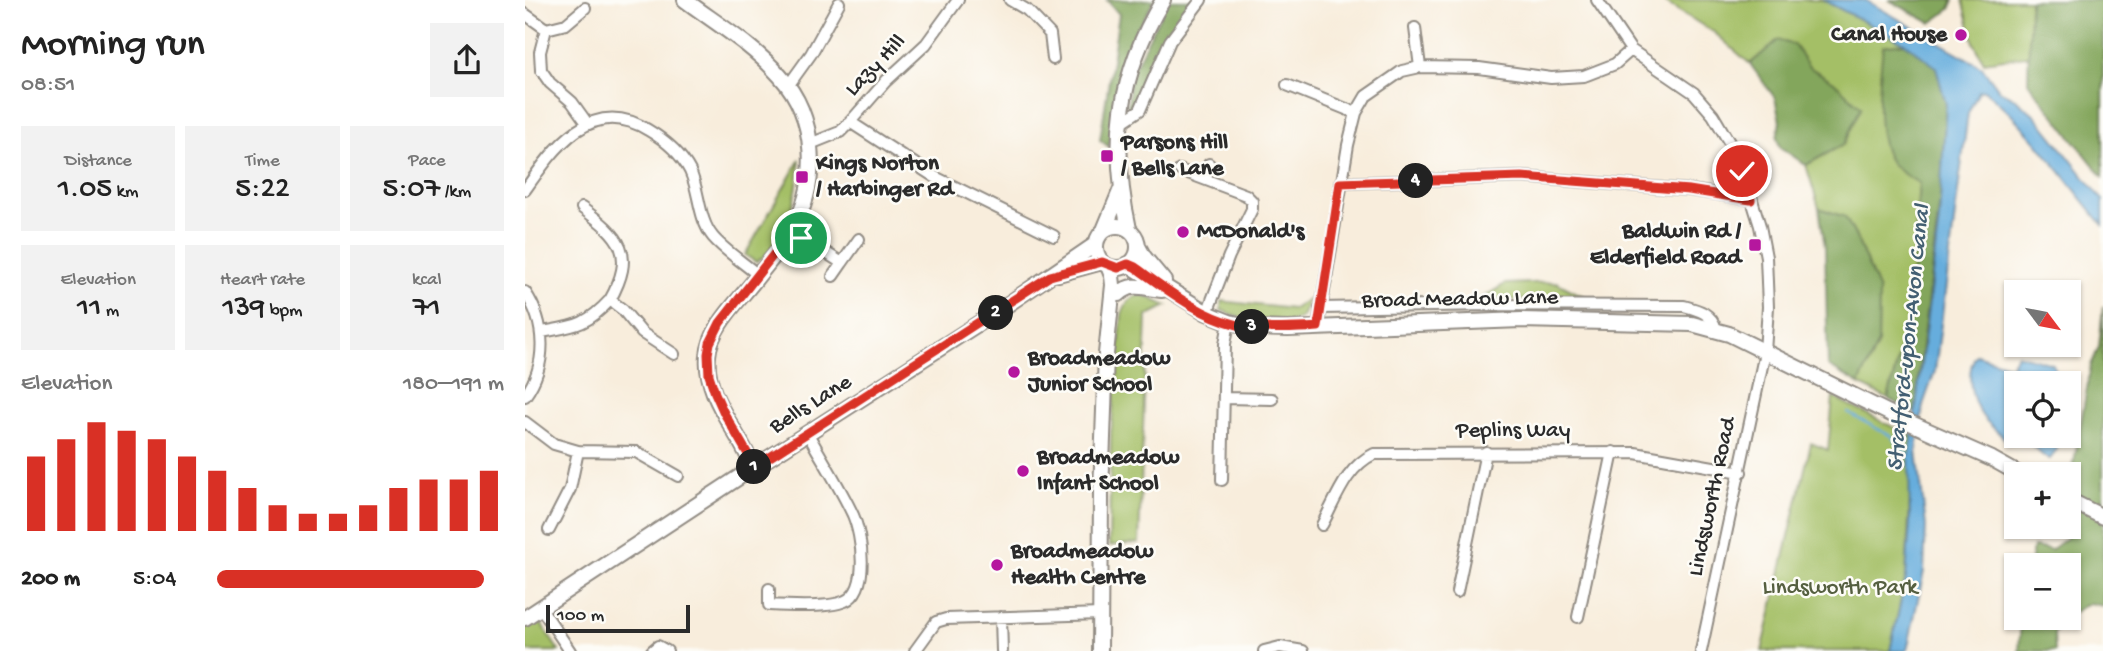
<!DOCTYPE html>
<html lang="en">
<head>
<meta charset="utf-8">
<style>
  :root { --surface:#fff; --page:#f2f2f2; --text:#222; --muted:#767676; --accent:#d93025 }
  body { margin:0; font-family:"Gochi Hand",sans-serif; background:var(--page); color:var(--text); height:100vh; display:flex; flex-direction:column; font-size:26px; white-space:nowrap }
  * { box-sizing:border-box; margin:0 }
  p { font-size:23px; color:var(--muted) }
  .icon { flex:none; width:38px; height:38px; fill:none; stroke:currentColor; stroke-width:2; stroke-linecap:round; stroke-linejoin:round }
  .map { position:relative; flex:1; overflow:hidden }
  .side { display:flex; flex-direction:column; background:var(--surface); width:525px }
  .side>* { flex:none }
  .needle { width:46px; rotate:122deg }
  .fabs { position:absolute; left:1479px; top:280px; display:grid; gap:14px }
  .fabs a { display:grid; place-items:center; width:77px; height:77px; border-radius:0px; background:var(--surface); box-shadow:0 2px 5px #0004; font-size:35px }
  .scale { position:absolute; left:21px; bottom:18px; width:144px; box-sizing:border-box; padding-left:7px; border:4px solid #2b2b2b; border-top:0; font-size:19px; line-height:24px; white-space:nowrap; color:#2b2b2b; -webkit-text-stroke:5px #fdfcf7; paint-order:stroke }
  .pin { position:absolute; display:grid; place-items:center; width:60px; height:60px; color:#fff; margin:-30px; border:4px solid #fff; border-radius:50%; box-shadow:0 2px 7px #0007 }
  .km { position:absolute; width:35px; height:35px; margin:-18px; border-radius:50%; background:#222; color:#fff; font-size:19px; line-height:35px; text-align:center }
  .round { display:grid; place-items:center; flex:none; width:74px; height:74px; border-radius:0px; background:var(--page) }
  .headline { display:flex; align-items:center; justify-content:space-between; height:119px; padding:0 21px }
  h1 { font-size:38px; font-weight:600; line-height:52px }
  .metrics { display:grid; grid-template-columns:repeat(3,1fr); gap:10px; height:119px; padding:7px 21px }
  .metrics div { display:grid; align-content:center; border-radius:0px; background:var(--page); text-align:center }
  .metrics b { font-size:30px; font-weight:600 }
  .metrics small { font-size:19px; font-weight:400 }
  .metrics p { font-size:19px }
  .chart { height:196px; padding:14px 21px }
  .chart p { display:flex; justify-content:space-between }
  .chart svg { width:100%; height:126px; margin-top:7px; stroke:var(--accent); stroke-width:6 }
  ul { padding:0 21px; list-style:none; font-size:23px }
  li { display:grid; grid-template-columns:112px 84px 1fr; align-items:center; height:52px }
  li i { height:18px; border-radius:9px; background:var(--accent) }
  main { display:flex; flex:1; min-height:0 }
  .map>svg:first-child { display:block }
  .green { fill:#a4bf66; stroke:#687548; stroke-width:2 }
  .forest { fill:#83a65b; stroke:#576843; stroke-width:2 }
  .water { fill:#66addd; stroke:#486c84; stroke-width:2 }
  .lines { fill:none; stroke-linecap:round; stroke-linejoin:round }
  .stream { stroke:#66addd; stroke-width:2.5 }
  .minor-casing { stroke:#928c84; stroke-width:14 }
  .tertiary-casing { stroke:#928c84; stroke-width:18 }
  .minor { stroke:#fff; stroke-width:10 }
  .tertiary { stroke:#fff; stroke-width:14 }
  .route-casing { stroke:#fff; stroke-width:14 }
  .route { stroke:#d93025; stroke-width:9 }
  .poi-dot { fill:#b5179e; stroke:#fdfcf7; stroke-width:2.5 }
  .labels { text-anchor:middle; dominant-baseline:central; stroke-width:5; stroke-linejoin:round; paint-order:stroke }
  .poi-label { font-size:23px; font-weight:bold; fill:#2b2b2b; stroke:#fdfcf7; text-anchor:start }
  .street-label { font-size:23px; fill:#2b2b2b; stroke:#fdfcf7 }
  .park-label { font-size:23px; fill:#555f40; stroke:#fdfcf7 }
  .water-label { font-size:24px; font-style:italic; fill:#435f72; stroke:#fdfcf7 }
</style>
</head>
<body>
<main>
<section class="side">
<div class="headline"><div><h1>Morning run</h1><p>08:51</p></div><a class="round"><svg class="icon" aria-label="share" viewBox="0 0 24 24"><path d="M12 15V3M7 8l5-5 5 5M5 13v7h14v-7"/></svg></a></div>
<div class="metrics">
<div><p>Distance</p><b>1.05<small> km</small></b></div>
<div><p>Time</p><b>5:22</b></div>
<div><p>Pace</p><b>5:07<small> /km</small></b></div>
</div>
<div class="metrics">
<div><p>Elevation</p><b>11<small> m</small></b></div>
<div><p>Heart rate</p><b>139<small> bpm</small></b></div>
<div><p>kcal</p><b>71</b></div>
</div>
<div class="chart"><p><span>Elevation</span>180–191 m</p>
<svg viewBox="0 0 160 44" preserveAspectRatio="none"><path d="M5 44V18M15 44V12M25 44V6M35 44V9M45 44V12M55 44V18M65 44V23M75 44V29M85 44V35M95 44V38M105 44V38M115 44V35M125 44V29M135 44V26M145 44V26M155 44V23"/></svg>
</div>
<ul>
<li><b>200 m</b>5:04<i style="width:93%"></i></li>
</ul>
</section>
<div class="map">
<svg width="1578" height="651" viewBox="0 0 1578 651">
  <rect width="100%" height="100%" fill="#fdfcf7"/>
  <filter id="ink" filterUnits="userSpaceOnUse"><feTurbulence type="fractalNoise" baseFrequency=".0143" numOctaves="2"/><feDisplacementMap in="SourceGraphic" scale="14" xChannelSelector="R" yChannelSelector="G"/><feConvolveMatrix kernelMatrix="1 2 1 2 8 2 1 2 1" color-interpolation-filters="sRGB"/></filter>
  <filter id="wash" filterUnits="userSpaceOnUse"><feTurbulence type="fractalNoise" baseFrequency=".00686" numOctaves="4" result="noise"/><feDisplacementMap in="SourceGraphic" scale="28" xChannelSelector="R" yChannelSelector="G"/><feGaussianBlur stdDeviation="1.57" result="paint"/><feColorMatrix in="noise" values="0 0 0 0 0 0 0 0 0 0 0 0 0 0 0 0 0 1.4 0 .05"/><feComposite in="paint" operator="in"/></filter>
  <g filter="url(#wash)">
    <rect width="100%" height="100%" fill="#f8eddc"/>
    <!-- green -->
    <path class="green" d="M1136 0H1298L1380 43 1358 46 1355 109 1368 166 1394 183 1385 311 1363 399 1334 384 1353 343 1354 291 1331 237 1320 217 1294 208 1281 165 1319 144 1309 82 1284 67 1269 45 1253 40 1225 64 1190 33Z
      M1438 0H1556L1549 49 1459 62 1449 43Z
      M275 159C272 194 269 213 250 242 245 250 239 258 231 262L220 255Z
      M1031 282 1065 300H954L980 284Z
      M618 295 642 306 622 316 614 543 584 546 586 433 597 314C602 302 604 296 618 295Z
      M784 299 777 317C754 330 719 321 696 310V301L768 309Z
      M1308 397 1388 437 1381 577 1365 651H1237L1286 443 1303 450Z
      M8 622H15L34 651H0V626Z"/>
    <!-- forest -->
    <path class="forest" d="M582 0H629L611 33 596 71 584 147 575 140 594 14Z
      M643 0H671L640 41 613 101 602 112 606 74Z
      M1364 0H1429L1425 9 1406 23Z
      M1505 0H1578V177L1503 82Z
      M1253 40 1269 45 1284 67 1309 82 1336 107 1319 144 1281 165 1255 147 1252 138 1255 121 1250 98 1225 64Z
      M1380 43 1411 67 1421 104 1415 200 1394 370 1391 413 1363 399 1385 311 1394 183C1385 178 1373 172 1367 164 1347 138 1355 77 1358 46Z
      M1294 208 1320 217 1331 237 1354 291 1353 343 1334 384 1303 366 1300 247Z
      M1578 306V606L1564 603 1544 615V565H1505L1508 547 1526 550 1542 538 1557 498 1544 491V480L1547 474 1566 365 1574 347Z
      M1496 618H1541L1529 633 1530 651H1494Z"/>
    <!-- water -->
    <path class="water" d="M1298 0H1340L1457 67 1474 90 1492 100 1510 115 1578 200V225C1540 179 1505 127 1459 90L1454 91 1443 113 1410 371 1398 405 1392 451 1401 526 1399 571 1382 651H1365L1381 577 1385 522 1384 462 1414 220 1421 104 1411 67 1380 43Z
      M1492 354 1528 364 1534 383H1491V436H1532V450L1525 459C1513 456 1510 444 1500 440L1491 444H1485C1478 436 1463 424 1458 417 1446 401 1440 372 1451 355L1486 366Z"/>
    <g class="lines">
      <!-- stream -->
      <path class="stream" d="M1323 413 1366 436 1387 460"/>
    </g>
  </g>
  <g filter="url(#ink)">
    <g class="lines">
      <!-- minor casing -->
      <g class="minor-casing">
        <path id="minor" d="M485 0 502 10 525 34 528 59
          M1072 0 1106 50 1169 93 1188 115 1204 142 1218 171 1235 226 1241 257 1243 307 1240 352 1176 651
          M0 14 21 29 15 52 16 70 25 83 47 102 62 123
          M890 28 895 67
          M21 29 41 24 60 8
          M762 85 831 113
          M263 86 286 54 314 3
          M325 122 410 177 529 236
          M594 124 615 110 645 41 676 0
          M285 144 315 132 325 122 361 81 401 44 433 0
          M655 170 721 195 727 201V209L704 256 682 313
          M679 178 684 164
          M815 183 997 177 1165 190 1225 199
          M0 190C30 147 67 95 123 130 140 140 156 154 165 171 175 192 173 219 188 237 200 251 219 263 233 275
          M57 208C96 237 111 253 85 300
          M267 231 317 263 334 239
          M308 276 317 263
          M0 292C21 323 23 364 0 396
          M795 308 964 305 1159 306C1174 310 1186 313 1191 329
          M793 327 823 145 831 113 841 96 877 71 895 67 954 68 1026 78 1059 76 1090 64 1106 50
          M17 332C50 326 61 326 85 300L98 310 117 333 149 354
          M700 398 747 399
          M0 422 29 444 53 451 111 452 153 476
          M697 480 700 344 704 322
          M797 525C811 499 821 467 849 454L1110 453 1216 472
          M24 530 45 489 53 451
          M244 589V605C261 606 305 608 320 601 345 590 337 536 328 515 315 487 298 461 283 434
          M932 592 961 452
          M16 608 45 651
          M476 617 477 651
          M1053 617 1088 452
          M127 651 133 646 142 651
          M390 651 411 622 421 619 576 614
          M739 651 755 647 778 651"/>
      </g>
      <!-- tertiary casing -->
      <g class="tertiary-casing">
        <path id="tertiary" d="M160 0C192 24 228 45 255 76 292 117 295 182 267 230 257 248 242 264 229 281 212 303 185 327 183 356 179 398 215 431 228 468
          M571 247a21 21 0 1 1 42 0a21 21 0 1 1-42 0Z
          M604 229C585 144 593 75 638 0
          M579 230 596 189
          M613 246 619 257 639 281
          M603 264 682 313 704 322 733 328 763 329 996 320 1167 324 1204 334 1372 417 1467 459 1494 474
          M533 274 577 262
          M594 294C608 281 620 289 637 290
          M1544 500 1578 517
          M0 618 228 468 476 309 571 244
          M575 651 576 493 581 354 588 285 587 276 583 266"/>
      </g>
      <!-- minor -->
      <use href="#minor" class="minor"/>
      <!-- tertiary -->
      <use href="#tertiary" class="tertiary"/>
    </g>
  </g>
  <g class="lines" filter="url(#ink)">
    <!-- route casing -->
    <g class="route-casing">
      <path id="route" d="M276 238 267 231 195 323 185 343 183 354 184 375 190 393 199 413 224 456 228 468 525 276 577 262 593 268 603 264 610 267C641 289 675 316 713 325 739 330 766 329 793 327L815 183 997 177 1164 190 1226 200 1217 171"/>
    </g>
    <!-- route -->
    <use href="#route" class="route"/>
  </g>
  <!-- markers -->
  <g class="poi-dot">
    <circle cx="1436" cy="35" r="7"/>
    <rect x="575" y="149" width="14" height="14" rx="3.5"/>
    <rect x="270" y="170" width="14" height="14" rx="3.5"/>
    <circle cx="658" cy="232" r="7"/>
    <rect x="1223" y="238" width="14" height="14" rx="3.5"/>
    <circle cx="489" cy="372" r="7"/>
    <circle cx="498" cy="471" r="7"/>
    <circle cx="472" cy="565" r="7"/>
  </g>
  <g class="labels">
    <!-- poi labels -->
    <g class="poi-label">
      <text x="1422" y="35" text-anchor="end">Canal House</text>
      <text x="596" y="143">Parsons Hill<tspan x="596" dy="26">/ Bells Lane</tspan></text>
      <text x="291" y="164">Kings Norton<tspan x="291" dy="26">/ Harbinger Rd</tspan></text>
      <text x="672" y="232">McDonald's</text>
      <text x="1216" y="232" text-anchor="end">Baldwin Rd /<tspan x="1216" dy="26">Elderfield Road</tspan></text>
      <text x="503" y="359">Broadmeadow<tspan x="503" dy="26">Junior School</tspan></text>
      <text x="512" y="458">Broadmeadow<tspan x="512" dy="26">Infant School</tspan></text>
      <text x="486" y="552">Broadmeadow<tspan x="486" dy="26">Health Centre</tspan></text>
    </g>
    <!-- street labels -->
    <g class="street-label">
      <text transform="translate(351 66) rotate(-46)">Lazy Hill</text>
      <text transform="translate(935 300) rotate(-1)">Broad Meadow Lane</text>
      <text transform="translate(286 405) rotate(-32)">Bells Lane</text>
      <text x="988" y="431">Peplins Way</text>
      <text transform="translate(1188 497) rotate(-78)">Lindsworth Road</text>
    </g>
    <!-- park labels -->
    <g class="park-label">
      <text x="1315" y="588">Lindsworth Park</text>
    </g>
    <!-- water labels -->
    <g class="water-label">
      <text transform="translate(1385 338) rotate(-84)">Stratford-upon-Avon Canal</text>
    </g>
  </g>
</svg>
<div class="fabs">
<a><svg class="needle" viewBox="-14 -14 28 28"><path d="M0-13l5 13h-10z" fill="#e53935"/><path d="M0 13l5-13h-10z" fill="#767676"/></svg></a>
<a><svg class="icon" aria-label="locate" viewBox="0 0 24 24"><circle cx="12" cy="12" r="6"/><path d="M12 2v4M12 18v4M2 12h4M18 12h4"/></svg></a>
<a>+</a>
<a>−</a>
</div>
<div class="scale">100 m</div>
<div class="pin" style="left:276px;top:238px;background:#1e9e55"><svg class="icon" aria-label="arrive" viewBox="0 0 24 24"><path d="M6 21V4h12l-3 4 3 4H6"/></svg></div>
<div class="pin" style="left:1217px;top:171px;background:#d93025"><svg class="icon" aria-label="check" viewBox="0 0 24 24"><path d="M5 12l5 5 9-10"/></svg></div>
<b class="km" style="left:229px;top:467px">1</b>
<b class="km" style="left:471px;top:313px">2</b>
<b class="km" style="left:727px;top:327px">3</b>
<b class="km" style="left:891px;top:181px">4</b>
</div>
</main>
</body>
</html>
